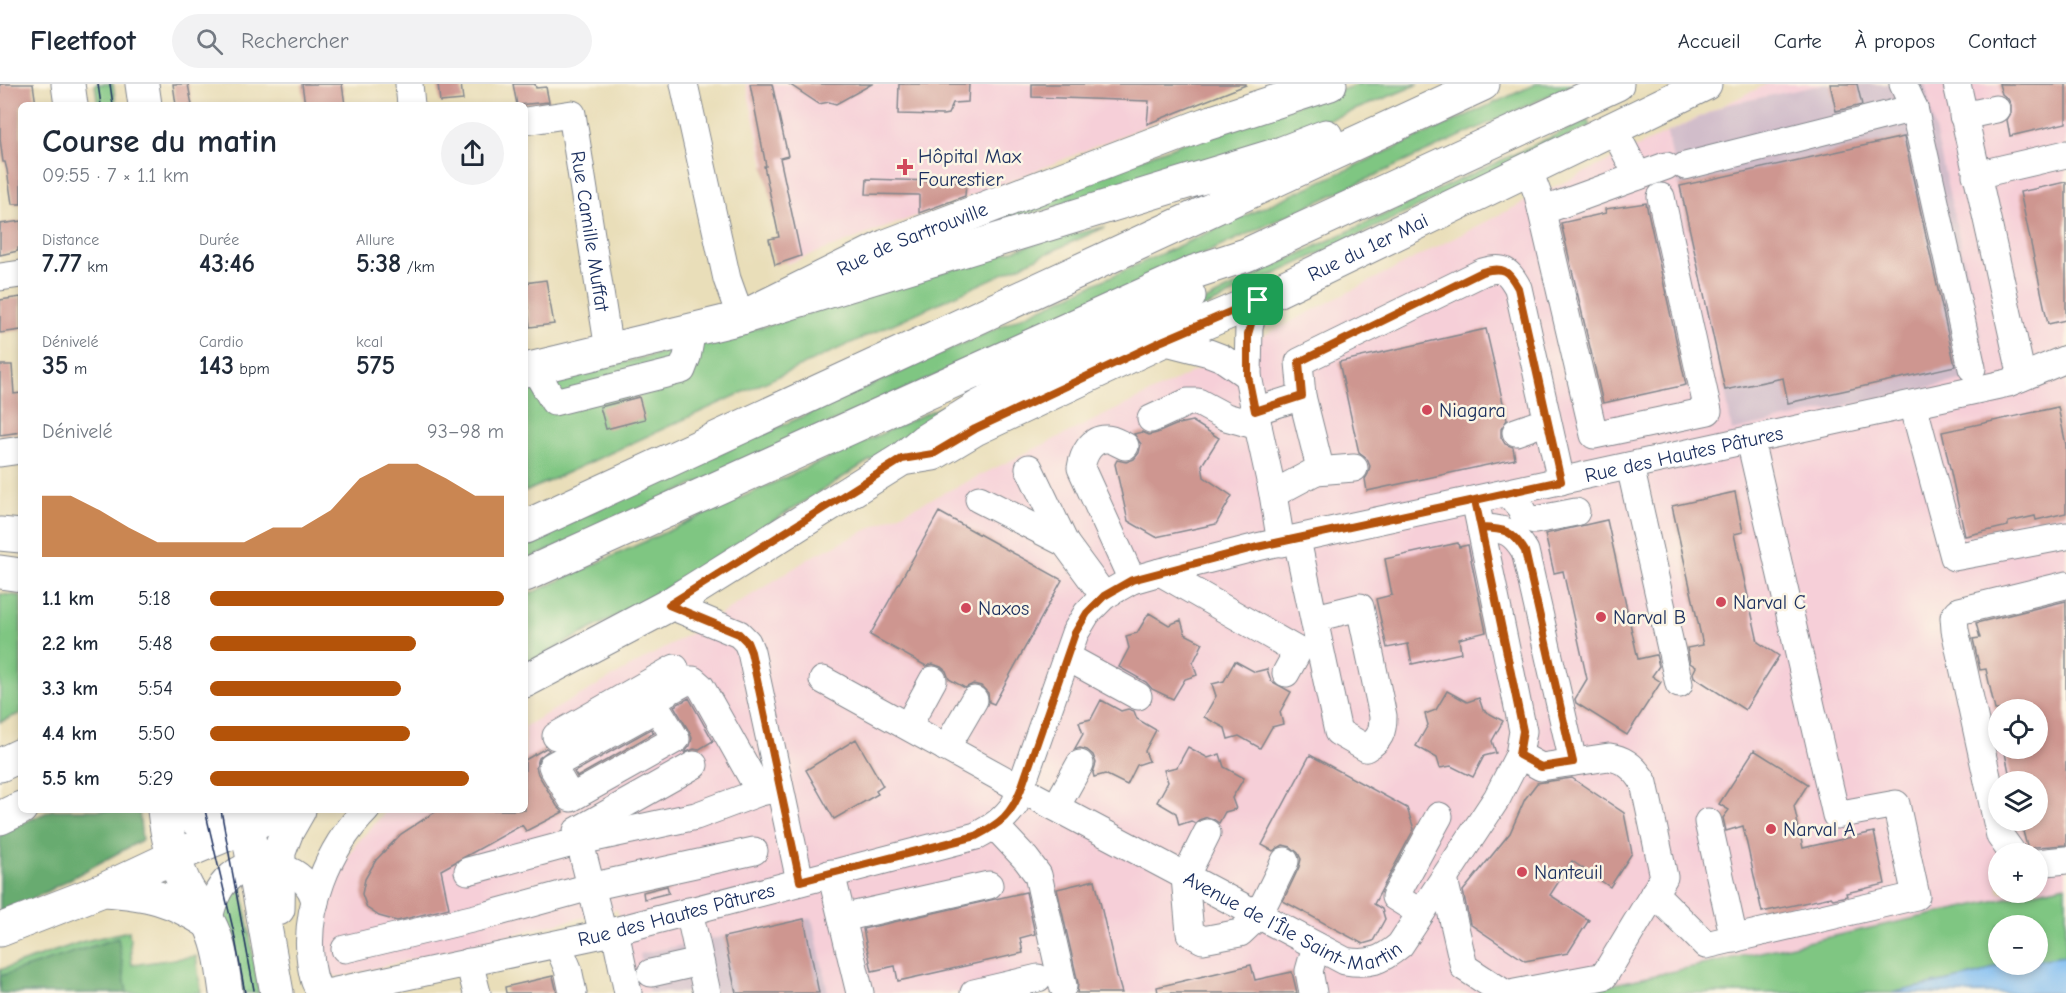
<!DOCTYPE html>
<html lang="fr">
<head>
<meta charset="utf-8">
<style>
  :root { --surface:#fff; --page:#f2f2f3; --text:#1f2937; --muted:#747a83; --line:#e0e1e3; --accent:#b45309 }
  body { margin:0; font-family:"Comic Neue",sans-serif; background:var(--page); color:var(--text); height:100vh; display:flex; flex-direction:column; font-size:22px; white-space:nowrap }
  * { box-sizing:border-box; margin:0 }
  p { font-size:20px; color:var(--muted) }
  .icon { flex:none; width:33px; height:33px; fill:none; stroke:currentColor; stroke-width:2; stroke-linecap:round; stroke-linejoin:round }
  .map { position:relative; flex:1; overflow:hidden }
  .panel { position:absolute; left:18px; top:18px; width:510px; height:711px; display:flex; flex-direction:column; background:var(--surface); border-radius:9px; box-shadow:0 3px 9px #0003 }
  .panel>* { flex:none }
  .fabs { position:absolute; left:1988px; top:615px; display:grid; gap:12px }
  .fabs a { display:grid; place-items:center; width:60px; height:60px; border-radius:50%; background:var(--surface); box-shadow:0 3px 9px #0003; font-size:30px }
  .pin { position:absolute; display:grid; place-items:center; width:51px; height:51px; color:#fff; margin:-26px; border-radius:12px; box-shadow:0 3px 9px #0006 }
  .round { display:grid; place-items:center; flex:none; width:63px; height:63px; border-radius:32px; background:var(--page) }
  .head { display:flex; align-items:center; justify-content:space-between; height:102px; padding:0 24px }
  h1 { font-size:33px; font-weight:800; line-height:45px }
  .stats { display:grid; grid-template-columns:repeat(3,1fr); gap:9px; height:102px; padding:6px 24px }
  .stats div { display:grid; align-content:center }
  .stats b { font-size:26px; font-weight:800 }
  .stats small { font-size:16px; font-weight:400 }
  .stats p { font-size:16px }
  .chart { height:168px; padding:12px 24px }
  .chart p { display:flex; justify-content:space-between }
  .chart svg { width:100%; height:108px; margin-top:6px; fill:var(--accent); opacity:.7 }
  ul { padding:0 24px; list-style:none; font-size:20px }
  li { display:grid; grid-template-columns:96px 72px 1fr; align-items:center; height:45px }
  li i { height:15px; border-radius:8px; background:var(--accent) }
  header { display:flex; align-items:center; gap:36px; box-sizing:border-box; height:84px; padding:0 30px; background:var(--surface); border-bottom:2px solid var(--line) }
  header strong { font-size:28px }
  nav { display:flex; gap:33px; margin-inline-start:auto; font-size:21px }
  .search { width:420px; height:54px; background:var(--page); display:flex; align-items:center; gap:15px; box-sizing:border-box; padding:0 21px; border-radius:33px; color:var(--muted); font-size:22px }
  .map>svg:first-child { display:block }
  .built { fill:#f6cfd8; fill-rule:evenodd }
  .industrial { fill:#d1bdca }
  .green { fill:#7fc682; stroke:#4d7a70; stroke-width:1.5 }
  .forest { fill:#67ab70; stroke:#416d67; stroke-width:1.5 }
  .water { fill:#7fbdf3; stroke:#4d76a8; stroke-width:1.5 }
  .building { fill:#ce9690 }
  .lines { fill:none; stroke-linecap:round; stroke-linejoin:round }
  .minor-casing { stroke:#82868c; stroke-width:29 }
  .major-casing { stroke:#82868c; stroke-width:35 }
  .highway-casing { stroke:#82868c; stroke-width:35 }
  .minor { stroke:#fff; stroke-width:27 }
  .major { stroke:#fff; stroke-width:33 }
  .highway { stroke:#fff; stroke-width:33 }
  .tram { stroke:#1b2f5e; stroke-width:1.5 }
  .route-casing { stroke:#fff; stroke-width:12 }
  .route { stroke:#b45309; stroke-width:8 }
  .poi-dot { fill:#d1495b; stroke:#fcf5e5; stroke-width:2 }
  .labels { text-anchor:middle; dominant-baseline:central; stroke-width:5; stroke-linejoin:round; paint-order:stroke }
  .poi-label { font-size:20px; fill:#1b2f5e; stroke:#fcf5e5; text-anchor:start }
  .street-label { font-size:20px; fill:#1b2f5e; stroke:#fcf5e5 }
</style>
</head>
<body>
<header>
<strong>Fleetfoot</strong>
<div class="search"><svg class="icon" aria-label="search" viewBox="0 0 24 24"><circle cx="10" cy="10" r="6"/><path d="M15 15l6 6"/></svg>Rechercher</div>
<nav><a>Accueil</a><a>Carte</a><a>À propos</a><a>Contact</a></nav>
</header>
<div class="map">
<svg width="2066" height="909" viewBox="0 0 2066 909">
  <rect width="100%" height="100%" fill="#fcf5e5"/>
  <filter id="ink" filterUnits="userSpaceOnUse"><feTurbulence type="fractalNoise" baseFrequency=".0167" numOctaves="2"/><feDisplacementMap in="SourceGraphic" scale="12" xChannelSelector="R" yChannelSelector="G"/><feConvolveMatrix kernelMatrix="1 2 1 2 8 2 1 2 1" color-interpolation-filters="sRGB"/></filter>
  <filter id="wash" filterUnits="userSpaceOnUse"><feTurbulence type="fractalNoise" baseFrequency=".008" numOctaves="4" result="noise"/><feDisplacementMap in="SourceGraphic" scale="24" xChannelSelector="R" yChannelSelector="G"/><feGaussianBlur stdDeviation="1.35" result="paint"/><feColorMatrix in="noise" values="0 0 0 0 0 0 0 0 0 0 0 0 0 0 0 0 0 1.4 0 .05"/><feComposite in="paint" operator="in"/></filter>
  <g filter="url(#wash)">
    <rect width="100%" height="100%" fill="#e9deb9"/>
    <!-- built -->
    <path class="built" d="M746 0H1248L996 103 786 180Z
      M1767 0H2066V801L2037 808V770H1998V808L2033 809 1574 909H638L617 825 340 893 329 890 324 878 323 858 324 839 331 812 343 782 355 761 387 726H525V642L696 546 813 472 1177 296 1538 111ZM1998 626H2037V664H1998ZM1998 698H2037V736H1998Z"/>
    <!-- industrial -->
    <path class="industrial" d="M1826 0H1925L1989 290 1732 347 1725 306 1667 49 1725 21Z
      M812 834 828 909H649L640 870Z"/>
    <!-- green -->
    <path class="green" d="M95 0H113L116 21H98Z
      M1359 0H1419C1244 74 1059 122 876 173L1186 58Z
      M1536 0H1574L1134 202 525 477V458Z
      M1588 36 1591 42 1077 283 1274 182Z
      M1105 143 525 408V304L770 241 1047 156Z
      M991 300 654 512 525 580V512Z
      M0 510 21 512V629L0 638Z
      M241 795 259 909H241L222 821Z
      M2066 801V872L2037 876V842H1998V880L2004 881 1996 882 1981 890 1892 909H1574Z
      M129 847 132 881 196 872 201 909H0V886L81 858Z"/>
    <!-- forest -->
    <path class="forest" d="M52 726H139L142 756 31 816 0 828V749Z
      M118 854 127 909H0V892Z"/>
    <!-- water -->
    <path class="water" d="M2066 872V909H1892L1981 890 1996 882 2037 880V876Z"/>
    <g id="blocks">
      <!-- building -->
      <path class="building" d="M0 0H33L36 21H21V120H12L7 86 5 78H3L0 55Z
        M173 0H188L192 21H176Z
        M302 0H342L345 21H305Z
        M438 0H461L463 16 440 18Z
        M513 0H535L536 4 546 3 549 18 517 21Z
        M750 0H772L788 72 780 74 801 172 775 181 769 155 779 153 764 82H766Z
        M789 0H872L836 20 829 18 819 20Z
        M899 0H969L968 18 953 19 948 30 943 31 898 30Z
        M1032 0H1246V1L1147 40 1149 17 1032 13Z
        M1830 0H1857L1862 21 1836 27Z
        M1999 0H2066V39L2010 52 2007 36 2011 29V21L2008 15 2002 10Z
        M1904 53 1955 282 1788 319 1783 294 1725 306 1680 102Z
        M867 95 966 98 965 112 919 129V111L866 110Z
        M2066 98V236L2048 240 2020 108Z
        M1646 119 1686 301 1603 319 1561 139 1606 129 1605 125Z
        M21 137V164H18V167L0 171V140Z
        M546 196 554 240 530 243 525 199Z
        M21 213V246L0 249V216Z
        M1486 245 1507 336 1501 345V353L1505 360 1513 363 1515 375 1367 407 1365 395 1368 390 1370 382 1367 375 1359 369 1339 278Z
        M0 281H12L14 310 21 309V348L0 351Z
        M639 313 645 335 606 345 600 323Z
        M2058 323 2066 361V429L2036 436 2035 432 2008 438V442L1965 452 1942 348Z
        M1192 337 1219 354 1202 381 1204 393 1232 412 1216 440 1156 453 1128 437 1115 380 1117 376 1126 378 1134 375 1139 369 1141 360 1134 350 1142 348 1149 351 1157 349 1178 340Z
        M1735 408 1743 448 1734 450 1758 558 1779 572 1745 626 1694 593 1693 589 1696 583 1690 579 1687 564 1703 561 1672 422Z
        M939 428 1062 496 994 620 989 618 988 609 981 602 973 600 965 604 949 595 946 587 941 583 933 580 926 582 870 551Z
        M1607 436 1638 575 1656 571 1659 582 1652 592 1661 598 1627 651 1576 619 1575 615 1587 595 1563 487 1554 489 1545 450Z
        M1458 459 1459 463 1468 461 1486 548 1459 555 1461 569 1412 580 1408 560 1387 564 1376 515 1392 511 1385 475Z
        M2066 517V761L2035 763 2028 766 2020 736H2037V698H2011L2004 664H2037V626H1995L1986 585 1980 586 1973 555 1980 554 1976 539Z
        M1149 529 1169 541 1181 536 1185 550 1203 559 1193 579 1197 591 1185 595 1173 615 1152 605 1146 598 1119 583 1129 564 1126 552 1137 549Z
        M1235 577 1255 588 1267 585 1271 597 1291 608 1280 628 1283 640 1272 643 1260 664 1239 652 1228 655 1225 644 1204 633 1216 612 1212 600 1224 597Z
        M1447 607 1467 618 1479 614 1483 626 1503 637 1492 657 1496 669 1484 672 1473 693 1451 682 1440 684 1437 674 1416 662 1428 641 1425 630 1436 626Z
        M689 614 713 657 698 666 694 665 684 669 690 662 692 654 689 647 674 622Z
        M1101 616 1121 627 1128 625 1134 627 1137 635 1156 646 1145 667 1149 677 1137 681 1127 701 1105 690 1094 693 1093 689 1096 679 1093 671 1087 666 1080 664 1074 666 1083 650 1079 638 1091 635Z
        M651 645 654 649 577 693 574 688Z
        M856 655 883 702 876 707 878 710 834 735 806 686Z
        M1188 663 1208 674 1220 670 1224 683 1244 694 1232 714 1236 725 1225 728 1219 739 1213 735 1207 733 1199 736 1195 739 1191 737 1179 741 1176 729 1157 718 1168 698 1164 686 1177 683Z
        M546 664 549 666 539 674 536 683 538 690 557 722 563 728 526 747 522 741 441 786 449 824 397 837 379 832 367 824 362 810 365 795 376 776 401 750 438 726H525V676Z
        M1754 666 1808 700 1794 722 1803 764 1874 748 1885 800 1846 809 1847 812 1833 815 1831 813 1762 828 1743 742 1726 747 1723 734 1729 726 1719 720Z
        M1310 671 1407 724 1414 745 1374 820 1382 825 1385 835 1373 857 1363 860 1283 817 1299 783 1301 775 1298 769 1291 763 1283 761 1273 767 1262 761Z
        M1572 694 1624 729 1632 769 1610 803 1572 777 1550 811 1589 836 1568 869 1525 877 1470 840 1463 807 1510 749 1525 715 1537 699Z
        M1095 796 1117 892 1122 909H1077L1078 899 1057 805Z
        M667 802 669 809 644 815 643 808Z
        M1026 808 1035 850 1020 854 1023 869 898 897 895 882 872 887 863 845Z
        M804 835 819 909H736L724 853Z
        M1251 881 1255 896 1292 888 1297 909H1158L1157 903Z
        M553 892 557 909H506L505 903Z"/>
    </g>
  </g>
  <g filter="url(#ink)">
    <use href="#blocks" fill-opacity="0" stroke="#82868c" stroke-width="1.5"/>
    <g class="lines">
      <!-- minor casing -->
      <g class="minor-casing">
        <g id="minor">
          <path d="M409 0 411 21"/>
          <path d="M684 0 727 195 741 234"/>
          <path d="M1903 0 1914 24 1972 284"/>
          <path d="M1957 0 2022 293"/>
          <path d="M1963 32 1996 25"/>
          <path id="s1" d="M525 37 572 30 609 266"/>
          <path d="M1614 46 1638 92"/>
          <path d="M1685 82 1914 24"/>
          <path d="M1529 87 1538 111 1594 351 1708 327 1661 113"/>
          <path d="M1976 91 2066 70"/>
          <path d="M1542 127 1666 82"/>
          <path d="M0 193 21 190"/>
          <path d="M1258 216 1249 242 1248 292 1258 342 1273 410 1281 459"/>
          <path d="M1162 257 1209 269 1222 274 1248 292"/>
          <path d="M534 284 554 318 682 286 687 273 692 246"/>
          <path d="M1913 320 1954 473 2066 452"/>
          <path d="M1255 327 1302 312"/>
          <path d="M1151 335 1188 318H1198L1226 333 1258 342"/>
          <path d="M1516 348 1547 337"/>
          <path d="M1125 362C1120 360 1113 355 1107 355 1091 354 1083 371 1081 384L1132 496"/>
          <path d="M0 369 21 366"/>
          <path d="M1630 382 1679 600"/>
          <path d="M1029 384 1065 459 1104 512"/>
          <path d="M1316 387 1354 384"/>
          <path d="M1508 409 1520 423 1525 433 1535 436 1576 428"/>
          <path d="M1273 410 1316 387 1319 380 1302 312 1299 278 1483 188C1503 182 1508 186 1518 204L1561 397"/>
          <path d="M979 415 1065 459"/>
          <path d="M1481 444C1505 445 1512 446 1525 467L1573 678"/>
          <path d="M1297 456 1338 648 1366 664C1380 656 1383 648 1383 632L1360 523 1315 534"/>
          <path d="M1160 488 1298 567 1286 589"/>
          <path d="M669 521 739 550 747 558 751 568 800 797"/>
          <path d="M1067 573 1138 612"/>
          <path id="s2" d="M823 596 1021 705 1345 877C1369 881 1381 877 1400 861L1497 714 1519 671 1523 647 1475 416"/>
          <path d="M657 624 552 682 571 714 676 655 657 624 658 613 689 596H693L701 603 760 708"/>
          <path d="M908 642 933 596"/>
          <path d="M556 652 675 584"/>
          <path d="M946 664 974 616"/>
          <path d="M1056 723 1080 680"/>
          <path d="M1708 738 1734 855"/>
          <path d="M995 742 1026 775 1038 791 1063 902"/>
          <path d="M1207 749 1185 793 1190 849 1203 856 1240 849 1258 832 1285 777"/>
          <path d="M2013 770 2000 752 1955 546 1954 533 1959 527 2066 501"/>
          <path d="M2037 779 2066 776"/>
          <path d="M468 787 580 757 696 732 760 708 776 705"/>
          <path d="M831 789 860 909"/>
          <path d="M1444 795 1464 883 1504 909"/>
          <path d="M1654 809 1706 861 1916 812 1896 720 1836 731 1750 356"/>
          <path d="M689 827 707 909"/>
          <path d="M1421 829 1395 813 1439 732"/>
          <path d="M842 834 989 801"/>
          <path d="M208 838C212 821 217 803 231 792 257 769 309 783 315 818"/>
          <path d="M615 847 628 909"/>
          <path d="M603 850 577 747 694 681"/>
          <path d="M558 861 568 885 573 909"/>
          <path d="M345 865 488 831 590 803 754 767"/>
          <path d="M469 878 477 909"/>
          <path d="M651 889 700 878"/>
          <path d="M324 909C314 903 313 891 311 880 303 826 328 764 366 726"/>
          <path id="s3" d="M327 909 603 850 976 752C993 743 1004 736 1015 720L1075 549 1087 529 1104 512 1132 496 1160 488 1257 463 2008 299 2066 275"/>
          <path d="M974 909 1038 894"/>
          <path d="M1313 909 1309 887 1316 862"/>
          <path d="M1515 909 1604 892 1664 793 1644 699C1636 685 1625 675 1609 673L1541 683 1519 671"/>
        </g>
      </g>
      <!-- major casing -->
      <g class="major-casing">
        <g id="major">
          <path d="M68 0 71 21"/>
          <path d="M142 0 145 21"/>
          <path id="s4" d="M525 286 741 234 886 162 1206 40 1330 0"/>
          <path d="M0 450 21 452"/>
          <path d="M0 488 21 491"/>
          <path id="s5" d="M525 597 669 521 902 375 933 370 975 345 1162 257 1258 216 1705 0"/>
          <path d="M164 726C167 755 174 780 188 806 196 819 206 831 212 845 221 865 223 888 226 909"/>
          <path d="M189 726C197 748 223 739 240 734"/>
          <path d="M244 726 277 909"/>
          <path d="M173 773 259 737 277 726"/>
          <path d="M278 825 279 768 287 747 299 726"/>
        </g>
      </g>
      <!-- highway casing -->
      <g class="highway-casing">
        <path id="highway" d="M741 234 1282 69 1326 52
          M902 375 924 357 980 322 1189 212
          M525 443 1483 0
          M525 491 1194 188 1246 171 1617 0
          M0 681 21 671
          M0 734 21 724
          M104 806C149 809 170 814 208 838
          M0 846 103 806 173 773"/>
      </g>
      <!-- minor -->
      <use href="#minor" class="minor"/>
      <!-- major -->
      <use href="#major" class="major"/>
      <!-- highway -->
      <use href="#highway" class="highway"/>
      <!-- tram -->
      <path class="tram" d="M98 0 101 21
        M110 0 113 21
        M205 726 234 849 245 909
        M221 726 254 906"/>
    </g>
  </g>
  <g class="lines" filter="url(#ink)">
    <!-- route casing -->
    <g class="route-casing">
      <path id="route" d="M1258 216 1162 257 975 345 933 370 902 375 669 521 739 550 747 558 751 568 800 797 976 752C1001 739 1011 731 1021 705L1075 549 1087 529 1104 512 1132 496 1257 463 1475 416 1481 444 1523 647 1519 671 1541 683 1573 678 1525 467C1512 446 1505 445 1481 444L1475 416 1561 397 1518 204C1508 186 1503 182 1482 188L1299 278 1302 312 1255 327 1248 292V250L1258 216"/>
    </g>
    <!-- route -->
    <use href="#route" class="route"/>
  </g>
  <!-- markers -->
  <g class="poi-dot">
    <path d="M902 74h6v6h6v6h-6v6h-6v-6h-6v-6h6z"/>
    <circle cx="1427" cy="326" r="6"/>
    <circle cx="1721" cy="518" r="6"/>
    <circle cx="966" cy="524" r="6"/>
    <circle cx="1601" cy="533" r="6"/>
    <circle cx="1771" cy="745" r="6"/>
    <circle cx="1522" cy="788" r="6"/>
  </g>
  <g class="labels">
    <!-- poi labels -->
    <g class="poi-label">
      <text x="918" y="72">Hôpital Max<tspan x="918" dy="23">Fourestier</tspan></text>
      <text x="1439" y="326">Niagara</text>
      <text x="1733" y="518">Narval C</text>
      <text x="978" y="524">Naxos</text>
      <text x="1613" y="533">Narval B</text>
      <text x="1783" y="745">Narval A</text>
      <text x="1534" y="788">Nanteuil</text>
    </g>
    <!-- street labels -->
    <g class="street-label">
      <text stroke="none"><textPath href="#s1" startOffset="166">Rue Camille Muffat</textPath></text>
      <text stroke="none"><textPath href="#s4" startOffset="411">Rue de Sartrouville</textPath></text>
      <text stroke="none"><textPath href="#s5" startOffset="951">Rue du 1er Mai</textPath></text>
      <text stroke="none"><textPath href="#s3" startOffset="1546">Rue des Hautes Pâtures</textPath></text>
      <text stroke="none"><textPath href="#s2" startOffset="532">Avenue de l'Île Saint-Martin</textPath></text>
      <text stroke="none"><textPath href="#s3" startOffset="358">Rue des Hautes Pâtures</textPath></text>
    </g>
  </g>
</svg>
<div class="fabs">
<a><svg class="icon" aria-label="locate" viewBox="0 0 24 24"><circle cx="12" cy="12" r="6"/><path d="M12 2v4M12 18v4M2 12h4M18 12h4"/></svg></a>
<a><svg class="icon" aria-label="layers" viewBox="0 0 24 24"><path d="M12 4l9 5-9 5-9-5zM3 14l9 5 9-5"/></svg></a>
<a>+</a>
<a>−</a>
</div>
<div class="pin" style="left:1258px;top:216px;background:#1e9e55"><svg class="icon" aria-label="arrive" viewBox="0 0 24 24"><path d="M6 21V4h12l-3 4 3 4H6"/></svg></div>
<section class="panel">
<div class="head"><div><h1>Course du matin</h1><p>09:55 · 7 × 1.1 km</p></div><a class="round"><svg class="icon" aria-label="share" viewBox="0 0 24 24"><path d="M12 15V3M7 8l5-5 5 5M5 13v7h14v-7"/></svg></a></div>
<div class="stats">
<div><p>Distance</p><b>7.77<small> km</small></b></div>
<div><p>Durée</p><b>43:46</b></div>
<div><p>Allure</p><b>5:38<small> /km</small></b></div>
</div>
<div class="stats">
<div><p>Dénivelé</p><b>35<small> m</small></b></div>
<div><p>Cardio</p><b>143<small> bpm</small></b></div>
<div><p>kcal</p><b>575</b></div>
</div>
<div class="chart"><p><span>Dénivelé</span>93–98 m</p>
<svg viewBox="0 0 160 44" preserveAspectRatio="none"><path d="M0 44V19L10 19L20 25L30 32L40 38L50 38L60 38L70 38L80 32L90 32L100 25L110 12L120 6L130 6L140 12L150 19L160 19V44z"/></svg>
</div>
<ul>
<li><b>1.1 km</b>5:18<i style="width:100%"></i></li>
<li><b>2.2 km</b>5:48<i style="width:70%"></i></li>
<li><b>3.3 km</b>5:54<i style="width:65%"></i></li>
<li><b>4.4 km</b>5:50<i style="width:68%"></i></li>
<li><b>5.5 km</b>5:29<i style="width:88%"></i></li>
</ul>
</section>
</div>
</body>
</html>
